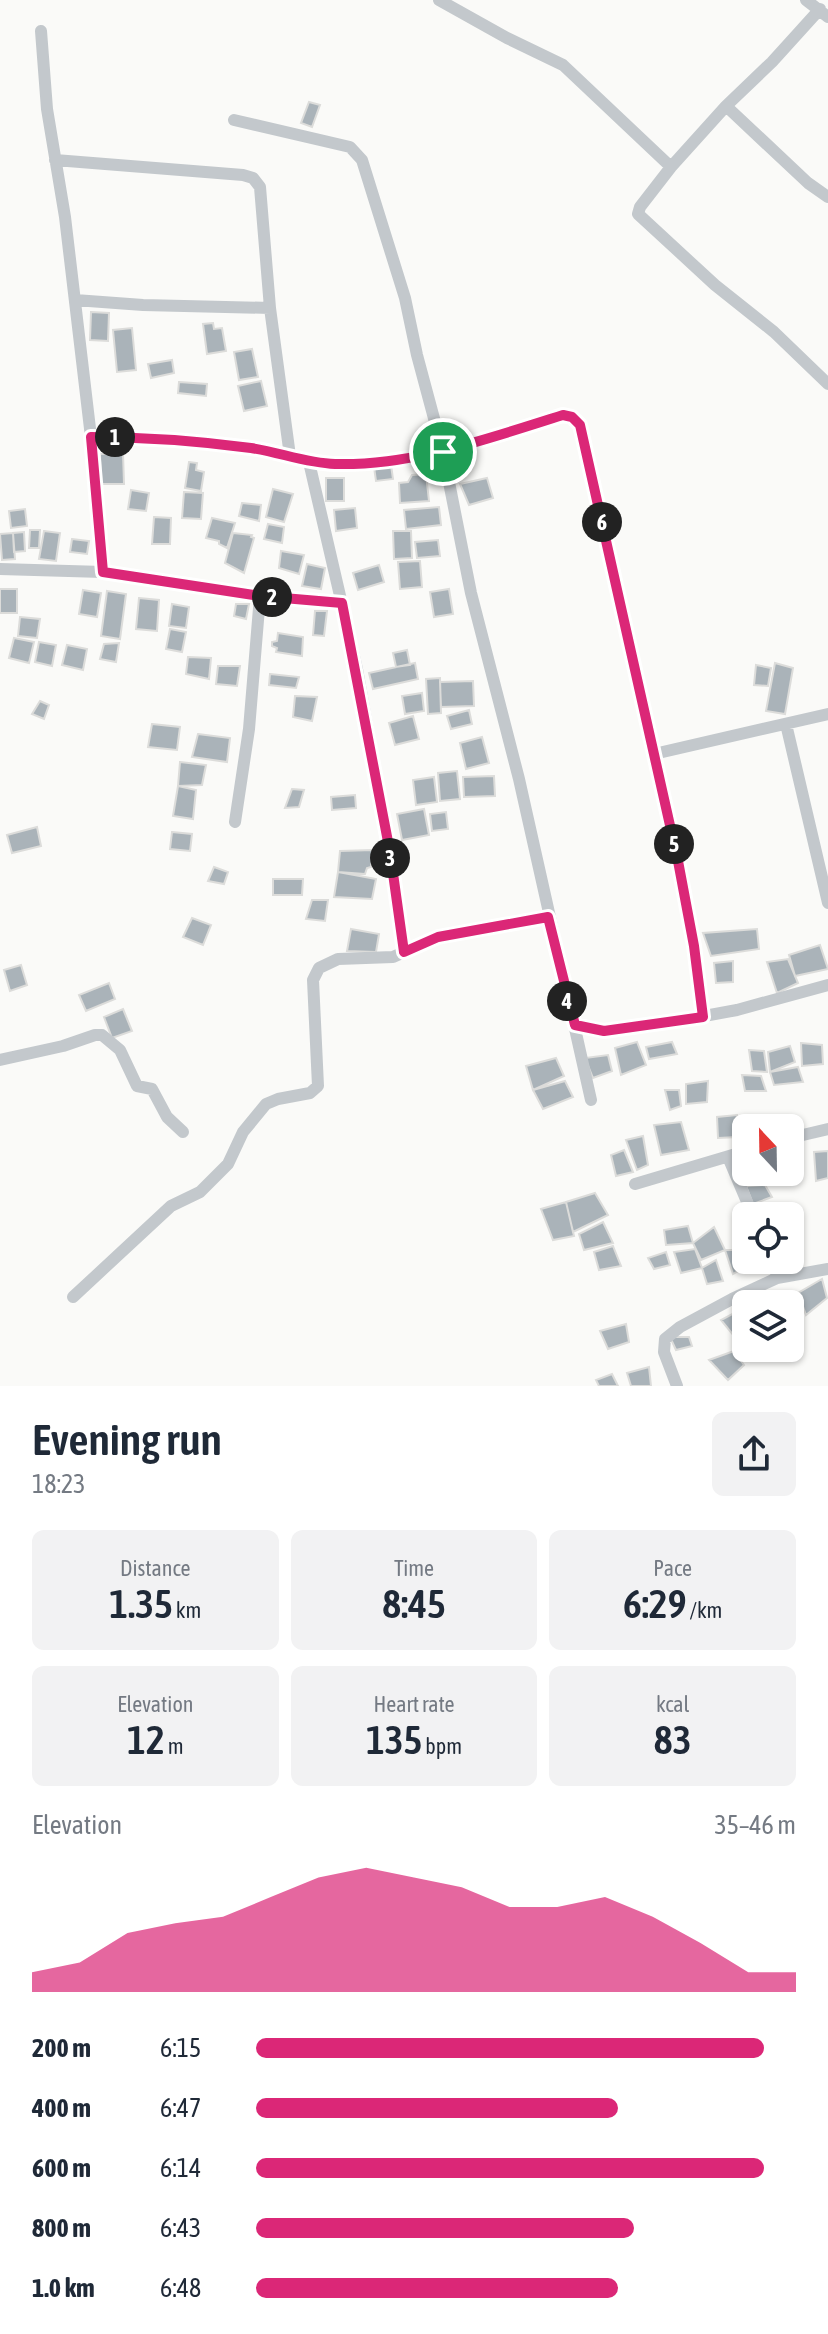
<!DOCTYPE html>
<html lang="en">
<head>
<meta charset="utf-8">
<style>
  :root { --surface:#fff; --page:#f2f2f3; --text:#1f2937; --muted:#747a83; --accent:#db2777 }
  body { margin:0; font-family:"Asap Condensed",sans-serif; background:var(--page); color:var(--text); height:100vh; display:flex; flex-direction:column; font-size:30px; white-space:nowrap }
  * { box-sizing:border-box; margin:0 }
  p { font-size:26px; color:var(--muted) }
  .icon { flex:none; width:44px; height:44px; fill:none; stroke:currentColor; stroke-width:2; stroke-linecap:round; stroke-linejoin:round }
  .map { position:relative; height:1386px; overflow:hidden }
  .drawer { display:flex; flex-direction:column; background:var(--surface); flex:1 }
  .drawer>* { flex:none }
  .needle { width:52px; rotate:338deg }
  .buttons { position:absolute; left:732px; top:1114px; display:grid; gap:16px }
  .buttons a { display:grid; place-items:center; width:72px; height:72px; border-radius:12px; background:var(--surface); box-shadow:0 2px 6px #0004; font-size:40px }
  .pin { position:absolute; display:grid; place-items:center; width:68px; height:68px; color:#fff; margin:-34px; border:4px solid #fff; border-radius:50%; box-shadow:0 2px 8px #0007 }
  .km { position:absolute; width:40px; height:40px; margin:-20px; border-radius:50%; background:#222; color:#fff; font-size:22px; line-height:40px; text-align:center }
  .round { display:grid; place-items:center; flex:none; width:84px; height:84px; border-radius:12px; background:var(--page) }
  .head { display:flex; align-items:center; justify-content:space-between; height:136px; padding:0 32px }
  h1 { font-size:44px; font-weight:600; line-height:60px }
  .figures { display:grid; grid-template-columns:repeat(3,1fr); gap:12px; height:136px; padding:8px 32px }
  .figures div { display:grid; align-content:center; border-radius:12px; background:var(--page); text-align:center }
  .figures b { font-size:40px; font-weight:600 }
  .figures small { font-size:22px; font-weight:400 }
  .figures p { font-size:22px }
  .chart { height:224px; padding:16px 32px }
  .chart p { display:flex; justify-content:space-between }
  .chart svg { width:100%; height:144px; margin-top:8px; fill:var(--accent); opacity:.7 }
  ul { padding:0 32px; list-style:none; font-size:26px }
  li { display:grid; grid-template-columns:128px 96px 1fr; align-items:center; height:60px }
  li i { height:20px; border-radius:10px; background:var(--accent) }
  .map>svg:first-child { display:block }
  .building { fill:#aab3b9; stroke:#dcdcda; stroke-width:2 }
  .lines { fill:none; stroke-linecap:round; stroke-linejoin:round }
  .street { stroke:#c3c8cc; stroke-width:12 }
  .route-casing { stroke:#fff; stroke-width:16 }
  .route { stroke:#db2777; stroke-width:10 }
</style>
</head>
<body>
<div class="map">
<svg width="828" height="1386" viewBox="0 0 828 1386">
  <rect width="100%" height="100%" fill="#fafaf8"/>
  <!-- building -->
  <path class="building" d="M309 102 320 105 312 127 301 123Z
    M91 312 109 313 108 341 90 340Z
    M213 323 214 329 222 328 226 351 207 354 203 324Z
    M132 328 136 370 117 372 113 330Z
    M252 349 258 377 239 380 234 352Z
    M172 360 174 373 151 378 148 364Z
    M261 381 267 406 244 411 238 386Z
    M179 382 207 384 206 396 178 393Z
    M123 453 124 484H101L100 454Z
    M189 462 197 463 196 470 204 472 201 491 185 488Z
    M391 465 393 479 376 481 374 467Z
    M426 474 429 501 400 503 399 483 408 482 412 475Z
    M326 478H344V501H326Z
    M487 478 493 498 469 505 460 484Z
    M273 489 293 494 284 522 266 517Z
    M131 490 149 493 146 511 128 509Z
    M184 492 203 493 201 519 182 518Z
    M242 503 261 505 259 521 239 516Z
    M439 507 441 525 406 529 404 510Z
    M355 508 357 528 336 531 334 510Z
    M25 509 27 526 11 528 9 511Z
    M154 517 171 518 170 544H152Z
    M212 518 235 523 227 548 219 544V541L206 538Z
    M268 524 284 527 282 543 264 539Z
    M30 530H40L39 548H29Z
    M44 531 60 533 56 561 39 559Z
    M393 531H411L412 558 394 559Z
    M24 532 25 551 14 552 13 533Z
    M13 533 15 559 2 560 0 534Z
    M233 533 252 535 251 537 254 538 244 573 225 563Z
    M72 539 89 541 87 554 70 552Z
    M438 540 440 556 417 558 415 542Z
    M281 551 304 555 299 574 279 568Z
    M420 561 422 587 400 589 398 562Z
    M307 564 325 568 321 589 302 586Z
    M379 565 384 582 358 590 353 573Z
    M0 589H17V613H0Z
    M449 589 453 614 434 617 430 592Z
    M83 590 101 593 97 617 79 614Z
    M107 591 126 594 120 639 101 636Z
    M139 598 159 600 157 631 136 629Z
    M172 604 189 607 186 628 169 626Z
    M236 604H249L246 619 234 616Z
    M315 611H327L324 636 313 635Z
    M20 617 40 619 37 638 18 636Z
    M170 629 186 632 182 652 166 649Z
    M278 633 303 637 302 656 276 652 277 648 272 646V642L277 641Z
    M14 638 34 642 29 663 9 658Z
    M39 642 56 645 52 666 35 662Z
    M119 643 116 662 100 659 104 644Z
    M67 645 87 649 83 670 62 665Z
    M407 650 410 665 396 667 393 653Z
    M188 657 211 658 209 679 186 674Z
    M415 663 418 679 373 689 369 673Z
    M775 663 793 668 785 714 766 711Z
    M756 665 771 668 768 686 754 685Z
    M218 666H240L237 686 216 684Z
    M270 674 299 677 296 688 269 685Z
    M440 678 441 713 428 714 426 679Z
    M473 681 474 706 441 707 440 682Z
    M422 693 424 711 405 714 402 696Z
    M295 696 317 697 312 721 293 717Z
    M40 701 49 705 44 719 32 714Z
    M469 710 472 724 451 729 447 716Z
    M413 716 419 739 395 745 389 723Z
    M152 724 180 727 177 750 148 747Z
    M198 734 230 738 227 762 192 757Z
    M482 737 489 763 466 769 460 743Z
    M180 762 206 765 202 785 178 786Z
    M457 771 460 799 440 801 438 773Z
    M494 776 495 796 464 797 463 777Z
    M434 777 437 802 416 805 413 780Z
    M178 786 196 790 193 819 173 816Z
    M292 789 304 790 299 807 285 808Z
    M355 795 356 808 332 810 331 797Z
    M424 809 429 835 402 840 397 814Z
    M446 812 448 829 432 831 430 814Z
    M37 827 41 846 12 853 7 835Z
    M172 832 192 834 190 851 170 849Z
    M373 850 371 867 367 868 365 874 338 872 340 851Z
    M214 867 228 872 224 884 208 881Z
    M338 872 376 879 372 899 334 897Z
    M273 879H303L302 895H273Z
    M312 900H328L325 921 306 919Z
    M192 918 211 925 203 945 183 937Z
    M351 929 379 934 376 952 347 951Z
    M757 929 759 949 711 956 703 933Z
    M820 945 828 969 795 976 789 955Z
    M788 959 798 983 777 993 767 962Z
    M733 961V982L716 983 714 963Z
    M21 965 27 985 10 991 4 970Z
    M109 983 115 999 86 1011 79 995Z
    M123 1009 132 1031 112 1038 104 1017Z
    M637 1042 646 1065 621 1075 615 1048Z
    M672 1042 677 1054 649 1059 646 1047Z
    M801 1043 822 1045 823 1064 802 1066Z
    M790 1046 795 1062 770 1072 768 1052Z
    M749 1050 764 1051 767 1072 752 1071Z
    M608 1055 612 1071 593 1078 585 1058Z
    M556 1058 564 1076 533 1090 526 1066Z
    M798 1067 803 1082 774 1085 770 1072Z
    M742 1075 761 1076 766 1091H745Z
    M565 1081 573 1097 543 1109 533 1090Z
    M708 1081 707 1102 686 1104V1084Z
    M665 1090H679L681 1106 670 1110Z
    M737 1115 738 1137 718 1138 717 1117Z
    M681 1122 689 1150 661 1155 654 1125Z
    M643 1136 648 1165 637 1170 626 1140Z
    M624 1150 633 1172 616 1176 611 1155Z
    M828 1151V1178L816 1181 814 1152Z
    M765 1185 772 1197 753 1204 746 1186Z
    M595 1193 608 1215 573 1232 566 1202Z
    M566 1202 574 1236 553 1240 541 1209Z
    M603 1222 613 1243 584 1250 579 1234Z
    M688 1226 693 1243 666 1245 664 1230Z
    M714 1227 725 1250 701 1260 693 1243Z
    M613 1246 621 1266 599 1270 594 1252Z
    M695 1249 702 1268 681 1273 674 1252Z
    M725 1250H743L747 1266 733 1274Z
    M666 1252 670 1265 654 1269 648 1258Z
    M716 1260 723 1281 707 1284 702 1268Z
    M822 1279 827 1298 806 1315 798 1293Z
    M736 1312 746 1325V1330L734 1336 721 1320Z
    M626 1324 629 1342 608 1349 600 1331Z
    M670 1337H689L692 1346 676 1350Z
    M734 1351 744 1365 728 1380 709 1360Z
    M649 1367 651 1386H631L627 1373Z
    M612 1374 618 1386H599L596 1380Z"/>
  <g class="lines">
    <!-- street -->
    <path class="street" d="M439 0 507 38 563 65 671 167
      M806 0 828 17
      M820 9 772 62 726 106 671 167 640 207 638 214 715 285 774 332 828 384
      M41 31 47 109 65 217 91 437 103 572
      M726 106 808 183 828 197
      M234 120 350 147 362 160 405 298 417 355 443 452 471 593 519 779 591 1100
      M55 160 243 175 253 178 260 187 270 308 290 456
      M75 300 143 305 270 308
      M91 437C145 437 198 441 251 448 279 452 306 463 335 464 413 466 489 438 563 415L572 417 580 425 678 861 694 946 703 1017
      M309 462 357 669 390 852 404 952
      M0 569 103 572 260 596 342 603
      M786 724 828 903
      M654 754 828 714
      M235 822 249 729 260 596
      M575 1025 604 1031 650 1026 737 1010 828 985
      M0 1060 63 1046 95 1035H102L120 1050 137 1086 152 1089 167 1117 183 1132
      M790 1138 828 1129
      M728 1157 753 1216
      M635 1184 746 1151
      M777 1278 828 1269
      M73 1297 171 1206 200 1192 228 1164 243 1132 266 1104 278 1099 310 1093 318 1086 313 980 319 968 338 959 393 957 438 937 548 917
      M677 1386 664 1352 665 1339 680 1327 732 1299 777 1278 774 1260"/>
  </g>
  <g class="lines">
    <!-- route casing -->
    <g class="route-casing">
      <path id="route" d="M563 415 572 417 580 425 678 861 694 946 703 1017 604 1031 575 1025 548 917 438 937 404 952 390 852 342 603 260 596 103 572 91 437C144 437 198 441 251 448 279 452 306 463 335 464 413 466 489 438 563 415Z"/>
    </g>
    <!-- route -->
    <use href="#route" class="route"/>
  </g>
</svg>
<div class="buttons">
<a><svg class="needle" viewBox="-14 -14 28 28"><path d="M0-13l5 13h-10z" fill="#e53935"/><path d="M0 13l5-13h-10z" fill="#747a83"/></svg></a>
<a><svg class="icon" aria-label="locate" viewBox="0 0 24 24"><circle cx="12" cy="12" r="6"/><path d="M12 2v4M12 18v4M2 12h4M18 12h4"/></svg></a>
<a><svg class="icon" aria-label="layers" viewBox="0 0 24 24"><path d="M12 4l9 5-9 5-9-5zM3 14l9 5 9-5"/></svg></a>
</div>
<div class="pin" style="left:443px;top:452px;background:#1e9e55"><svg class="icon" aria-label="arrive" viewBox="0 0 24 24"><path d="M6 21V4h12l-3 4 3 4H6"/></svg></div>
<b class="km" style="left:115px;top:437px">1</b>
<b class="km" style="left:272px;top:597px">2</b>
<b class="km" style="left:390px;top:858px">3</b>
<b class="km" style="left:567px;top:1001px">4</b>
<b class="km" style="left:674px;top:844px">5</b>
<b class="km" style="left:602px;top:522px">6</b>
</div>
<section class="drawer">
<div class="head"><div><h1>Evening run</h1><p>18:23</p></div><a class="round"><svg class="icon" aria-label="share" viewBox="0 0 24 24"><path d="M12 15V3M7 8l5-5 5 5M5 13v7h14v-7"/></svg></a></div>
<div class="figures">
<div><p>Distance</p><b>1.35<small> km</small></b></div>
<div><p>Time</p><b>8:45</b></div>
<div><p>Pace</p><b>6:29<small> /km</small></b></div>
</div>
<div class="figures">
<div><p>Elevation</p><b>12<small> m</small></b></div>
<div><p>Heart rate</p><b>135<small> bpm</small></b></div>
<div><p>kcal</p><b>83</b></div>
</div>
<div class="chart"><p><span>Elevation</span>35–46 m</p>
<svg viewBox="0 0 160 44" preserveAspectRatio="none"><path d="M0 44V38L10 35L20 26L30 23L40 21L50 15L60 9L70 6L80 9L90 12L100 18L110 18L120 15L130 21L140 29L150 38L160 38V44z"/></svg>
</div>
<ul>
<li><b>200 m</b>6:15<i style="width:94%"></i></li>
<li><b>400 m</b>6:47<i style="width:67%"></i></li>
<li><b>600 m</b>6:14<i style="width:94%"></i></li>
<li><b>800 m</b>6:43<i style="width:70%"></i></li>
<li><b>1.0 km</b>6:48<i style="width:67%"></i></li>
</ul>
</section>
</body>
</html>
